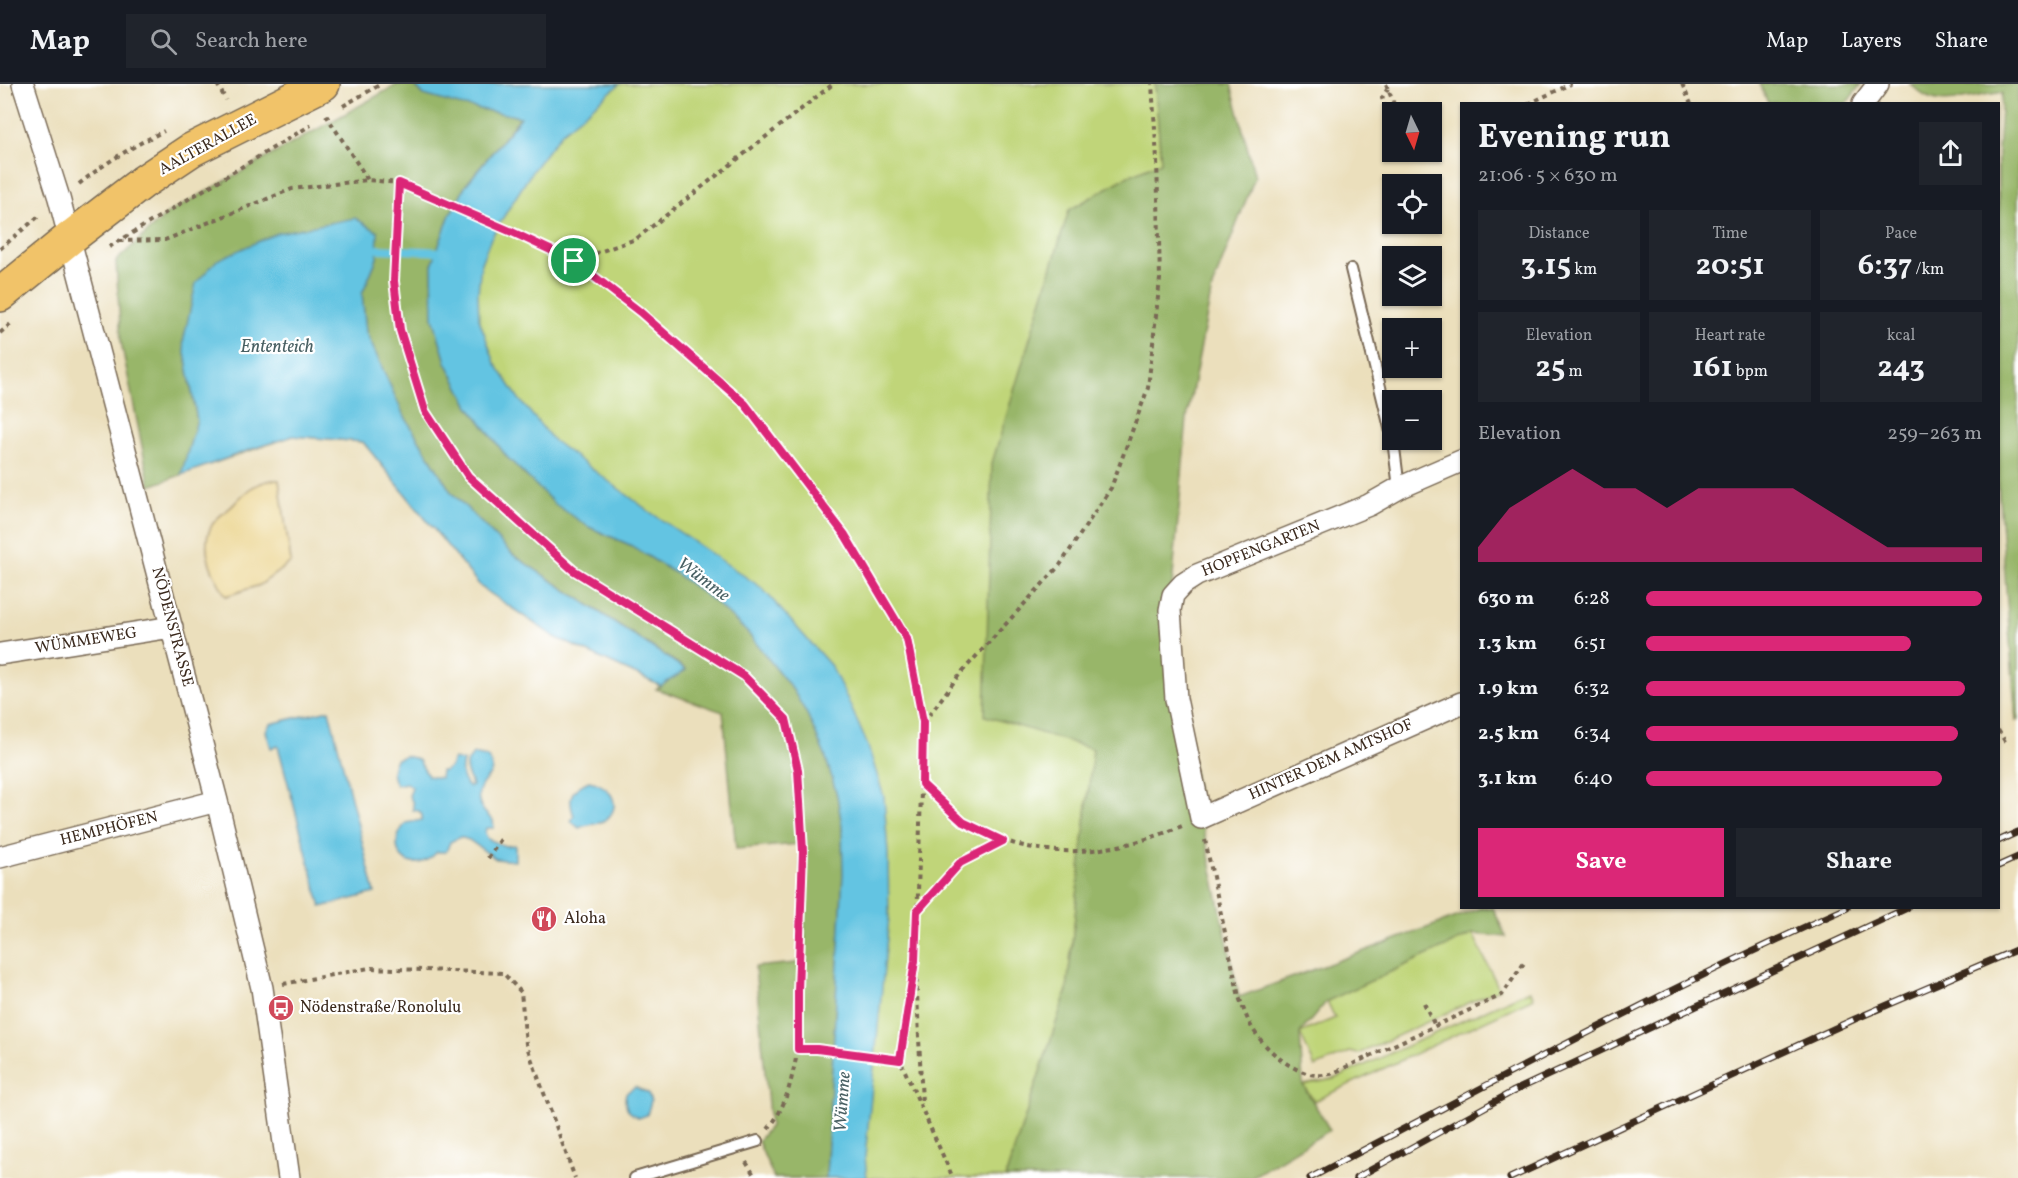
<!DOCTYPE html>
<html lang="en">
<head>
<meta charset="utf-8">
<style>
  :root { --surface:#171b24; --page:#20242c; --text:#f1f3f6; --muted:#9ea1a6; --line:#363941; --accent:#db2777 }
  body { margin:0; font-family:Vollkorn,serif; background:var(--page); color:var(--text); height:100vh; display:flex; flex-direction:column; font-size:22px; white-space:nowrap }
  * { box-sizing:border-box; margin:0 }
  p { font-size:20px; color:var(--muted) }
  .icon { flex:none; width:33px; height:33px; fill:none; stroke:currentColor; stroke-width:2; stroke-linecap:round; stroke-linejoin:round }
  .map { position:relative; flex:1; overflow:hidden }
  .details { position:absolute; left:1460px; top:18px; width:540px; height:807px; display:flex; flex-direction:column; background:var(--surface); border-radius:0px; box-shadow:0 2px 4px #0004 }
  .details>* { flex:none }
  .needle { width:39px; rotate:175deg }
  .tools { position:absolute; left:1382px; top:18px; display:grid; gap:12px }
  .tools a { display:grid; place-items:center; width:60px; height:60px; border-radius:0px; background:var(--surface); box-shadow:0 2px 4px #0004; font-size:30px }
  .pin { position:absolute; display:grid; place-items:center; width:51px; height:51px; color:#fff; margin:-26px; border:3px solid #fff; border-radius:50%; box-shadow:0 2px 6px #0007 }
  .round { display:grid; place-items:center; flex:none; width:63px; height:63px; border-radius:0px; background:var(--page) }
  .summary { display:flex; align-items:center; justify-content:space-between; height:102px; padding:0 18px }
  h1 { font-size:33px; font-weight:700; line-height:45px }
  .metrics { display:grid; grid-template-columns:repeat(3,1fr); gap:9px; height:102px; padding:6px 18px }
  .metrics div { display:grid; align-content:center; border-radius:0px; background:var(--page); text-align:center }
  .metrics b { font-size:30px; font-weight:700 }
  .metrics small { font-size:16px; font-weight:400 }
  .metrics p { font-size:16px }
  .chart { height:168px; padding:12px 18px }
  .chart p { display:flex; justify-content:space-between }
  .chart svg { width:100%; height:108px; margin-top:6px; fill:var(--accent); opacity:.7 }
  .cta { display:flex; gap:12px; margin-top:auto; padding:12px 18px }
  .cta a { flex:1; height:69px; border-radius:0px; background:var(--accent); color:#fff; font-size:24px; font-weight:700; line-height:69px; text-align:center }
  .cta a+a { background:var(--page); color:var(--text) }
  ul { padding:0 18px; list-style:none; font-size:20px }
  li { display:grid; grid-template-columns:96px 72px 1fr; align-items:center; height:45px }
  li i { height:15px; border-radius:8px; background:var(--accent) }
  header { display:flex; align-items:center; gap:36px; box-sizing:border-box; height:84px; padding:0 30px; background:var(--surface); border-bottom:2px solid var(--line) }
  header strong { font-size:28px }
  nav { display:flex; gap:33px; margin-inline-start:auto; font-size:21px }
  .search { width:420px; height:54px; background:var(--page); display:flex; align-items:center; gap:15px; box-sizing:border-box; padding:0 21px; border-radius:0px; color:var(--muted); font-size:22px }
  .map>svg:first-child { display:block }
  .green { fill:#c0d579; stroke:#7e804c; stroke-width:1.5 }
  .forest { fill:#98b669; stroke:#6a7044; stroke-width:1.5 }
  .sand { fill:#eeda9e; stroke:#94825e; stroke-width:1.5 }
  .water { fill:#64c4e2; stroke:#507780; stroke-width:1.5 }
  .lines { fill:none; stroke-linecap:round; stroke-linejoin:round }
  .stream { stroke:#64c4e2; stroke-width:8 }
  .service-casing { stroke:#796955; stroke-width:14 }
  .minor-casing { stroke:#796955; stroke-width:24 }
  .primary-casing { stroke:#796955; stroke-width:36 }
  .path { stroke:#796955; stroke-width:4; stroke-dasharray:4.5 4.5; stroke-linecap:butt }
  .service { stroke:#fff; stroke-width:10 }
  .minor { stroke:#fff; stroke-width:21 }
  .primary { stroke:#f1c369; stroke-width:33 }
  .rail-casing { stroke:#3b2a1e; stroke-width:7 }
  .rail { stroke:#fff; stroke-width:4.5; stroke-dasharray:14; stroke-linecap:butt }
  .route-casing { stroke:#fff; stroke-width:12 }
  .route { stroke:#db2777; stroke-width:8 }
  .labels { text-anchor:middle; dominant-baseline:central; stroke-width:4.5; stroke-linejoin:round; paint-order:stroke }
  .street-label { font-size:16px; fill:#3b2a1e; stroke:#fff }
  .poi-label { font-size:16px; fill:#3b2a1e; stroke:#fff; text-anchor:start }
  .water-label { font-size:18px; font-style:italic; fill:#496063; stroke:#fff }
</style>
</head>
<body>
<header>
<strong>Map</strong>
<div class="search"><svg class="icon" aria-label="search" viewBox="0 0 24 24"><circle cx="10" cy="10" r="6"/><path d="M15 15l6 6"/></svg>Search here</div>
<nav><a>Map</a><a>Layers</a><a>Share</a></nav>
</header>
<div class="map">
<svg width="2018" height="1094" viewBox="0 0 2018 1094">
  <rect width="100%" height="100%" fill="#fff"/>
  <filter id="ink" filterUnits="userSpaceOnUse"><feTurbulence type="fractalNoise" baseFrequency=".0167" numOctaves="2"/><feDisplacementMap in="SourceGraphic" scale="12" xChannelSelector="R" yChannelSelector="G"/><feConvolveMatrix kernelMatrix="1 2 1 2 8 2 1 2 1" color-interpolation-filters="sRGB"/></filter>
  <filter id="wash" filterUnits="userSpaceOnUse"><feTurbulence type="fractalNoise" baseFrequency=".008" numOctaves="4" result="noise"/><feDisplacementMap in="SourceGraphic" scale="24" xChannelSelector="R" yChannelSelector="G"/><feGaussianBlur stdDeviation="1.35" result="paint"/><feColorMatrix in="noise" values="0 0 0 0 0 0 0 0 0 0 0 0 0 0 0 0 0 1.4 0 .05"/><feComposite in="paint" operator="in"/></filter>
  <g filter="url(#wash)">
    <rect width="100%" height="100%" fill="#ebdfbc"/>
    <!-- green -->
    <path class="green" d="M403 0H1155L1161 78 1128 92 1093 665 1067 906 1005 1094H774L758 1057 774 1037 810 880 801 757 725 624 661 602 555 553 481 503 363 358 293 352 156 399Z
      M1473 850 1499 905 1358 970 1350 968 1315 983 1300 949 1335 934 1327 917Z
      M1530 906 1534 914 1314 1017 1303 1001 1334 995Z"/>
    <!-- forest -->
    <path class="forest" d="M398 0H413L424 11 490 27 521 32 466 101 449 133 432 181 433 233 446 278 469 322 507 373 527 393 589 443 630 461 675 489 716 519 748 549 793 606 808 632 825 671 837 711 842 742 843 790 826 1094H774L758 1057 770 1042 755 883 806 878 800 760 736 765 723 628 656 605 686 585 513 471 451 408 403 330 366 248 362 210 377 174 183 258 197 336 181 391 150 402 121 258 116 177 168 129Z
      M1155 0H1231L1255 93 1212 204 1187 334 1170 526 1201 734 1239 913 1481 824H1493L1506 853 1473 850 1327 917 1300 949 1303 1001 1330 1046 1250 1094H1005L1067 906 1093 665 985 632 992 379 1069 126 1128 92 1161 78Z
      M1760 0H1861L1846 20 1768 19Z
      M1910 0H2018V636L2016 637 1998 399V69L2002 9C1978 9 1948 24 1925 12 1920 9 1915 4 1910 0Z"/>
    <!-- sand -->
    <path class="sand" d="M272 396H279L291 478 260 501 226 512C214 492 199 466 211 443 216 432 227 428 234 420 247 406 253 400 272 396Z"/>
    <!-- water -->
    <path class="water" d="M413 0H620L561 49 533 86 509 124 491 154 481 179 478 209 479 235 495 279 519 315 553 356 650 428 762 504 831 582 847 614 868 662 884 713 888 769 889 834 865 1073 867 1094H826L843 790 842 742 837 711 825 671 808 632 793 606 748 549 716 519 675 489 630 461 589 443 555 420 507 373 469 322 446 278 433 233 432 181 449 133 466 101 521 33 459 21 424 11Z
      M355 134 378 148 377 174 362 210 366 248 403 330 451 408 513 471 686 586 661 602 555 553 481 503 363 358 293 352 252 365 181 391 197 336 183 258 196 199 217 176 277 149Z
      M329 626 375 809 321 823 278 662 271 664 266 647 270 640Z
      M473 670 487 673 491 679 492 686C490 693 484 696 481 702 474 715 482 728 493 736L494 744H486L485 749 488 755 505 762 515 761V777L496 775 469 756 460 753 450 758 446 768H437C411 796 382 766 406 739L422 736V731L419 727 413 726V719L409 712 412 703 406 699 396 701C391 691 391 685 396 675L405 672 418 675 428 692 440 694 441 687H444L450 683 452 677 454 675 463 677C461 687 460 696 469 703L472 702C471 694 465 690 466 680Z
      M589 697C607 700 624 718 607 735 599 742 588 739 579 744L571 737 574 732C567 713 571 705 589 697Z
      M635 1003 648 1009 651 1017 647 1031 639 1034C628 1029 623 1021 626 1009Z"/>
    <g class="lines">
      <!-- stream -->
      <path class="stream" d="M378 165 445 168"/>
    </g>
  </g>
  <g filter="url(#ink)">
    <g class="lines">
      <!-- service casing -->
      <g class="service-casing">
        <path id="service" d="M1351 185 1392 352
          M1393 356 1399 404
          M635 1094 758 1057"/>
      </g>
      <!-- minor casing -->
      <g class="minor-casing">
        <path id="minor" d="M23 0 59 114 217 717 262 904 289 1094
          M1863 20 1878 0
          M1461 377 1399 404 1369 421 1197 491 1183 500 1173 511 1170 526 1176 615 1201 734 1461 619
          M0 570 172 543
          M0 773 217 717"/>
      </g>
      <!-- primary casing -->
      <g class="primary-casing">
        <path id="primary" d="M0 211 70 154 143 98 191 66 323 0"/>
      </g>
      <!-- path -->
      <path class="path" d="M217 0 226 16
        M1386 0 1397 28
        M1682 0 1691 20
        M1388 4 1382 14 1392 42
        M1528 20 1571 0
        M343 22 381 0
        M326 31 368 96
        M399 99 394 197 401 246 425 327 468 392 573 486 744 592 786 635 798 686 803 767 798 907V965
        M79 100C106 78 133 62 164 47
        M119 157 165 156 292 105 368 96 399 99 512 148 574 177 636 155 833 0
        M109 163 311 41
        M0 165 40 131
        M574 177 640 228 745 320 845 451 907 555 923 638 916 877 900 976 953 1094
        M0 249 13 238
        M924 638 959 591 1060 481 1111 404 1148 304 1160 195 1157 75 1152 0
        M1998 646 2006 659
        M922 700C935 712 948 728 963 738 969 742 977 745 984 748 1048 779 1118 769 1182 742
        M1205 756 1239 913C1242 921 1245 929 1248 936 1258 959 1290 989 1316 991 1321 992 1326 990 1331 990L1502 911 1524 879
        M488 774 501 755
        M917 827 960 779 1002 758
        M916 886 922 1020
        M283 900 369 884 503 889 521 908 526 960 575 1094
        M1424 919 1435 942
        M768 1045C787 1023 792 993 798 965H817L900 976
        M746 1078 756 1094"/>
      <!-- service -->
      <use href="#service" class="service"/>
      <!-- minor -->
      <use href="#minor" class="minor"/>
      <!-- primary -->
      <use href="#primary" class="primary"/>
      <!-- rail casing -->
      <g class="rail-casing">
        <path id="rail" d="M1998 757 2018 748
          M1998 782 2018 773
          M1310 1094C1488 1001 1664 905 1847 824
          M1356 1094 1512 1008 1907 824
          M1510 1094 1855 935 2018 865"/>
      </g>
      <!-- rail -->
      <use href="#rail" class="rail"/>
    </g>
  </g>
  <g class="lines" filter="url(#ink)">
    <!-- route casing -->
    <g class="route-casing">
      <path id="route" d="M399 99 512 148 574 177 640 228 745 320 845 451 907 555 923 638 922 700 963 738 1003 757 960 779 917 827 915 877 900 976 817 965H798V907L803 767 798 686 786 635 744 592 573 486 468 392 425 327 400 246 394 197Z"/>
    </g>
    <!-- route -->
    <use href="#route" class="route"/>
  </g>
  <!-- icons -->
  <defs>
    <g id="restaurant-disc" transform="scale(1.35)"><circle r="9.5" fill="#d1495b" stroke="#fff"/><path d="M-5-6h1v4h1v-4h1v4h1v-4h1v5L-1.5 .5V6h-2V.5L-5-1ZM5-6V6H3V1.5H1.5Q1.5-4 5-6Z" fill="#fff"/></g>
    <g id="bus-disc" transform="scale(1.35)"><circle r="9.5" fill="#d1495b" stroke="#fff"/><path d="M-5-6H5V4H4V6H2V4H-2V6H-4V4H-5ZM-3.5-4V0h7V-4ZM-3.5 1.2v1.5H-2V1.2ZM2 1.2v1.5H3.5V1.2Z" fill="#fff"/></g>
  </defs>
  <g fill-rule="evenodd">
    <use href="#restaurant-disc" x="544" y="835"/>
    <use href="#bus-disc" x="281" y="924"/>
  </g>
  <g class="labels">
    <!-- street labels -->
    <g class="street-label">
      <text transform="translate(208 61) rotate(-29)">AALTERALLEE</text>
      <text transform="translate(1261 465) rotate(-22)">HOPFENGARTEN</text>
      <text transform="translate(172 543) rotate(75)">NÖDENSTRASSE</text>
      <text transform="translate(86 557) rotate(-9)">WÜMMEWEG</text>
      <text transform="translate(1331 676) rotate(-24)">HINTER DEM AMTSHOF</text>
      <text transform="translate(109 745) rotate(-14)">HEMPHÖFEN</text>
    </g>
    <!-- poi labels -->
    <g class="poi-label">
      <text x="564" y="835">Aloha</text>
      <text x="300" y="924">Nödenstraße/Ronolulu</text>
    </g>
    <!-- water labels -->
    <g class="water-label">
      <text x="277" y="263">Ententeich</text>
      <text transform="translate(703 496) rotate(37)">Wümme</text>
      <text transform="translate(843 1018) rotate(-86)">Wümme</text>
    </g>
  </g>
</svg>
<div class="tools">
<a><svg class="needle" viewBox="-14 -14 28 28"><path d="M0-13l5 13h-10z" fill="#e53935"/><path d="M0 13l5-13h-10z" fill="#9ea1a6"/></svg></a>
<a><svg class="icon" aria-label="locate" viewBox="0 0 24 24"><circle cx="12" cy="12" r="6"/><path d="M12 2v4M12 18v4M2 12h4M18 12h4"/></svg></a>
<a><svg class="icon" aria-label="layers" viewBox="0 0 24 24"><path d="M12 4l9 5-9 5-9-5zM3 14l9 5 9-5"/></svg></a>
<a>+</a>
<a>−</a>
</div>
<div class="pin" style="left:574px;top:177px;background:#1e9e55"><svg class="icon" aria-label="arrive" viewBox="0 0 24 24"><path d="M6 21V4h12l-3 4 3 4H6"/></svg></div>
<section class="details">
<div class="summary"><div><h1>Evening run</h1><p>21:06 · 5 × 630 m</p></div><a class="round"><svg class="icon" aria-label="share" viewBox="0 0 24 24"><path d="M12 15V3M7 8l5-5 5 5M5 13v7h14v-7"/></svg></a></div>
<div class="metrics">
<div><p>Distance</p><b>3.15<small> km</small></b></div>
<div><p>Time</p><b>20:51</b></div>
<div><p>Pace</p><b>6:37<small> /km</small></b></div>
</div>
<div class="metrics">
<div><p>Elevation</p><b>25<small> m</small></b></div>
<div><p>Heart rate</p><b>161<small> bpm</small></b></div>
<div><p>kcal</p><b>243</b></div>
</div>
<div class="chart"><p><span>Elevation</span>259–263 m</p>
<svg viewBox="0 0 160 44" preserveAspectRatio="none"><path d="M0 44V38L10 22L20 14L30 6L40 14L50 14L60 22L70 14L80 14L90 14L100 14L110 22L120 30L130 38L140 38L150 38L160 38V44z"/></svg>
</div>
<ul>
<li><b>630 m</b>6:28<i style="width:100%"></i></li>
<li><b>1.3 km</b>6:51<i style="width:79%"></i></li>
<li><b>1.9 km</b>6:32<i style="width:95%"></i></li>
<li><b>2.5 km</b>6:34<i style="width:93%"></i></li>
<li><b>3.1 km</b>6:40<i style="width:88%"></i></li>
</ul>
<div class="cta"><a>Save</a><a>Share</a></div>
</section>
</div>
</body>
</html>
